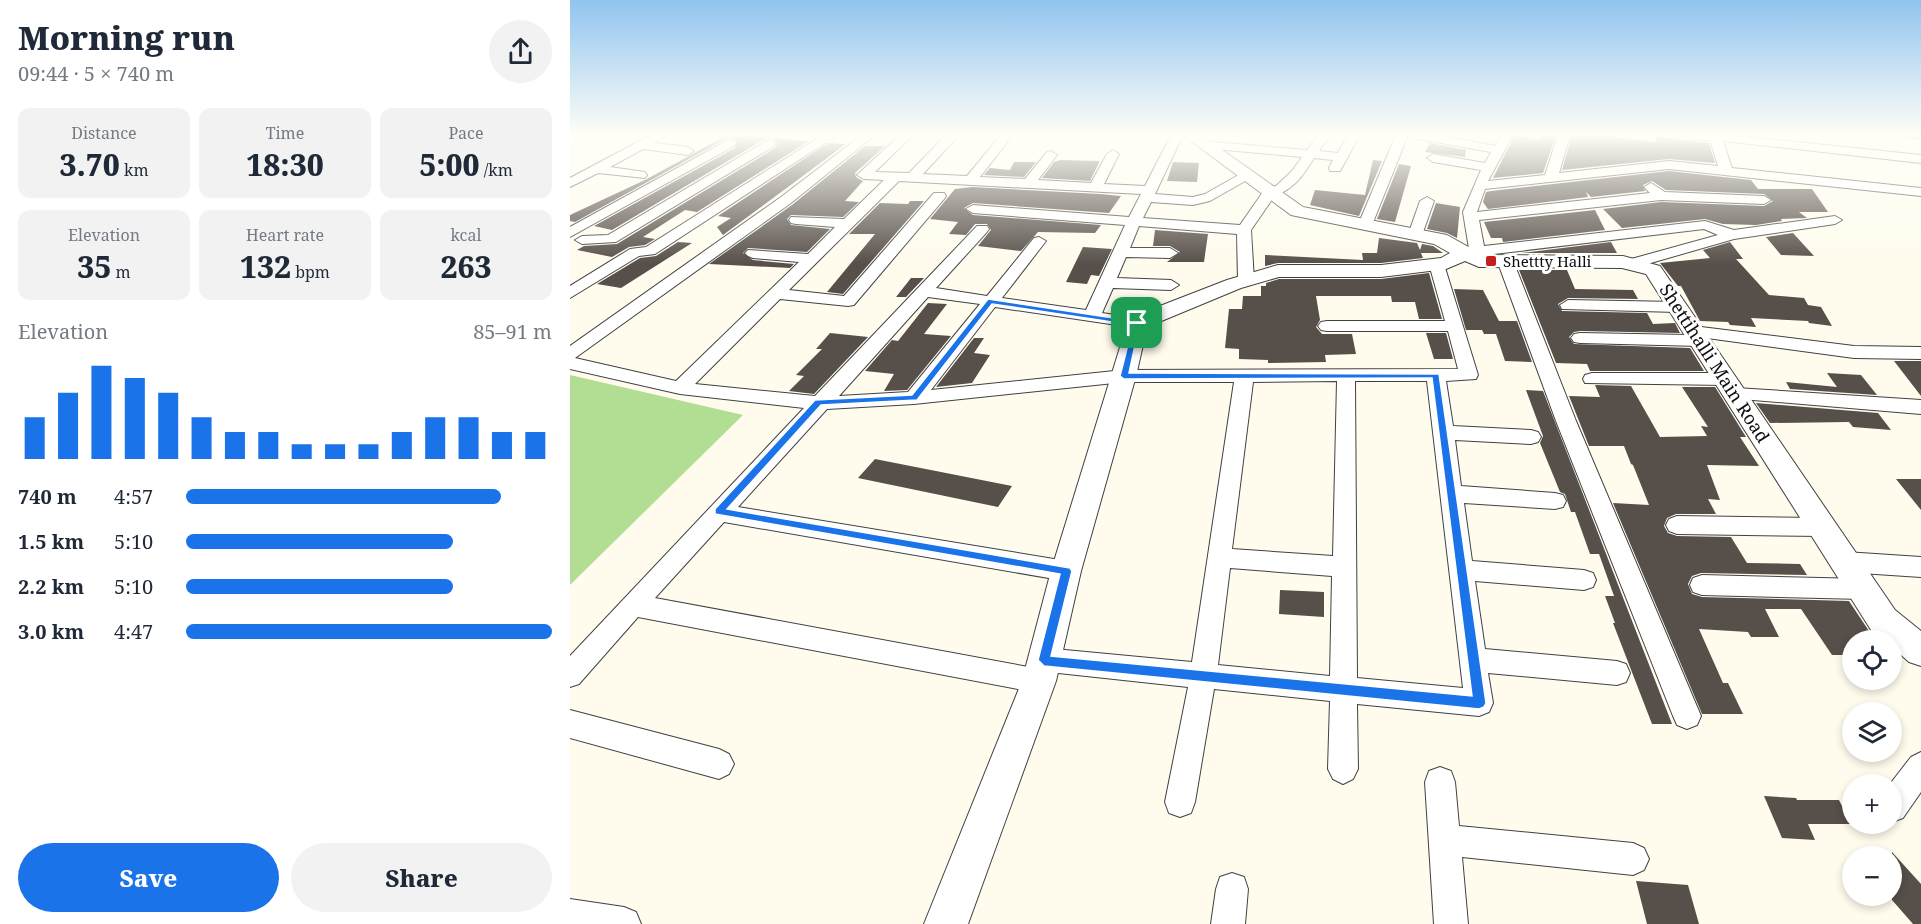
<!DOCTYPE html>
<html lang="en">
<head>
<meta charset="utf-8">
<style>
  :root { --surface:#fff; --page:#f2f2f3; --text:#1f2937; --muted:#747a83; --accent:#1a73e8 }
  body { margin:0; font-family:"Noto Serif",serif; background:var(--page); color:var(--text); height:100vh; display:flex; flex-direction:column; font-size:22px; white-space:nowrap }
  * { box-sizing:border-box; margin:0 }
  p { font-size:20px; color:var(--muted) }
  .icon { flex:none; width:33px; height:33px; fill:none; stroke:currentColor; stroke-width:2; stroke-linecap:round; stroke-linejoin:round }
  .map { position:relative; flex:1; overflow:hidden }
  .side { display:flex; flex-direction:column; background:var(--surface); width:570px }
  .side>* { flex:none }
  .buttons { position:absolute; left:1272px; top:630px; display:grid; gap:12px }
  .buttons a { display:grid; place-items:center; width:60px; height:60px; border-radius:50%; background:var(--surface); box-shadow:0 3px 9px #0003; font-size:30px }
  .pin { position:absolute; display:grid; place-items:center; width:51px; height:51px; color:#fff; margin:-26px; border-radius:12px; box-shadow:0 3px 9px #0006 }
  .round { display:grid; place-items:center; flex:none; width:63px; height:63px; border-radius:32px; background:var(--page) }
  .overview { display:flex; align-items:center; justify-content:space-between; height:102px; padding:0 18px }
  h1 { font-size:33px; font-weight:800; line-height:45px }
  .stats { display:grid; grid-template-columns:repeat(3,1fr); gap:9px; height:102px; padding:6px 18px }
  .stats div { display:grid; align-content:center; border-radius:12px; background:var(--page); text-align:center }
  .stats b { font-size:30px; font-weight:800 }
  .stats small { font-size:16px; font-weight:400 }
  .stats p { font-size:16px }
  .chart { height:168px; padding:12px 18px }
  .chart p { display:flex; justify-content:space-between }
  .chart svg { width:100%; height:108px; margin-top:6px; stroke:var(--accent); stroke-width:6 }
  .cta { display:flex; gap:12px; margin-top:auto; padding:12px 18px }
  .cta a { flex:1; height:69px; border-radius:36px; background:var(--accent); color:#fff; font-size:24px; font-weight:800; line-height:69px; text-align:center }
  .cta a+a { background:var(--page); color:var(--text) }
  ul { padding:0 18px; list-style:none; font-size:20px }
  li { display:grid; grid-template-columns:96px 72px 1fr; align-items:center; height:45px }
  li i { height:15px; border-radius:8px; background:var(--accent) }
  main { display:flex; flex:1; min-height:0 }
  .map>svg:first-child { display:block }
  .forest { fill:#b2de93 }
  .building { fill:#574f49 }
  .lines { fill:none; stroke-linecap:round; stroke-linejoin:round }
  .minor-casing { stroke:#414141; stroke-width:2 }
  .tertiary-casing { stroke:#414141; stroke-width:2 }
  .minor { fill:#fff; fill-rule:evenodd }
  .tertiary { fill:#fff; fill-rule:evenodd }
  .rail-casing { stroke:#c61d1e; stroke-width:4.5 }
  .rail { stroke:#fff; stroke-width:3; stroke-dasharray:9; stroke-linecap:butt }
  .route { fill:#1a73e8; stroke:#fff; stroke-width:1.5; fill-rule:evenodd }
  .poi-dot { fill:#c61d1e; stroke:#fff; stroke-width:2 }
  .labels { text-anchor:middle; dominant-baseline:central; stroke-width:6; stroke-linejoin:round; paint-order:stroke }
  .far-poi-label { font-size:15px; fill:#0e0e0e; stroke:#fff; text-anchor:start }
  .street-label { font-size:18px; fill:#0e0e0e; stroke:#fff }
</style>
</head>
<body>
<main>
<section class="side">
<div class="overview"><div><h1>Morning run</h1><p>09:44 · 5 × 740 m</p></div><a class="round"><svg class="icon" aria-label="share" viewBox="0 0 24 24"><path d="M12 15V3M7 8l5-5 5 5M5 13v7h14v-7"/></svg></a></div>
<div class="stats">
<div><p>Distance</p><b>3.70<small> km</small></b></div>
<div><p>Time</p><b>18:30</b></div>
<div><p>Pace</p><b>5:00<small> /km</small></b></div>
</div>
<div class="stats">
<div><p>Elevation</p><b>35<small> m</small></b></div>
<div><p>Heart rate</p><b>132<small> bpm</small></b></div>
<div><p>kcal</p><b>263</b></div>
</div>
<div class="chart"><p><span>Elevation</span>85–91 m</p>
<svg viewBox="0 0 160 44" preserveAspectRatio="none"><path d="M5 44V27M15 44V17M25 44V6M35 44V11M45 44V17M55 44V27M65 44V33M75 44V33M85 44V38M95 44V38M105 44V38M115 44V33M125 44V27M135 44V27M145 44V33M155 44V33"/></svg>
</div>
<ul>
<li><b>740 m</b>4:57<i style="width:86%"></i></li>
<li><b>1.5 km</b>5:10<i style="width:73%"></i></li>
<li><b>2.2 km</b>5:10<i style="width:73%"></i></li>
<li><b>3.0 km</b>4:47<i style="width:100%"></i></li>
</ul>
<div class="cta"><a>Save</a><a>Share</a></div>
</section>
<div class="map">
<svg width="1351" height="924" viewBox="0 0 1351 924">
  <rect width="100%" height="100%" fill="#fffcee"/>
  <!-- forest -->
  <path class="forest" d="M0 375 173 415 0 585Z"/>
  <!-- building -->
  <path class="building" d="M157 135 198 137 42 230 24 226 165 148 167 141 159 137 5 222 0 221V215L77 179Z
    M945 135 970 140 971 135H986L973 173 923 178Z
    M1002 135H1043L1044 137 1086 142 1085 136 1139 143 1145 163 1099 159 992 170Z
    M202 138 239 141 127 212 115 210 73 237 85 239 75 245 59 247 42 257 7 250 14 246 47 244 205 148 208 143Z
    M258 143 276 144 153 235 147 227 161 218 148 216Z
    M860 143 896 150 895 157 855 152Z
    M295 146H315L285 173 286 177 293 181 275 201 289 202 273 217 221 215 217 219 221 225 260 229 237 252 178 248 173 253 183 260 224 264 220 268 139 264 222 205Z
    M490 160 530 161 520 181 472 178 484 162Z
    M803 160 812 161 789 216 740 205 745 190 795 195Z
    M444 162H466L454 177 414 175 420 168 440 170Z
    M603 162 629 163 627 182 597 181Z
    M829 164 841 166 825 222 807 219Z
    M1099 171 1181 180 1188 189H1242L1258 212H1229L1237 218 1211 219 1212 221 1186 225 1153 224 1135 219 1052 228 1033 209 1091 202 1194 206 1203 201 1194 194 1096 190 1082 181 1073 185 1075 191 1021 197 1016 192 1018 197 918 209 913 202 916 192 921 191Z
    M402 187 530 194 551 196 539 213 403 203 394 208 403 215 531 225 525 233 468 232 451 251 408 246 421 230 417 224H405L396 235 379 234 388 222 360 219 385 189Z
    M340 201H354L273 294 257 292 305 234H279L310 203 338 204Z
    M866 203 890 207 887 238 877 233 857 229Z
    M1025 210 1035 230 933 242 932 238H921L914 222Z
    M585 230 638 234 634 262H597L610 252 600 246H583Z
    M1223 233 1244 256 1211 255 1196 237Z
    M809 238 847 243 850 250 852 244 863 246 873 253H851L853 258 811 263H708L695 266V255L793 260 792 253H807Z
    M108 242 122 243 51 288 27 284 70 258 86 256Z
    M1041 242 1047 253H951Z
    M1160 242 1173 259H1166L1199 295 1234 298 1238 305 1251 307 1262 326 1239 323 1238 321 1181 318 1186 327 1160 325 1158 322 1130 321 1111 286H1108L1090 263 1140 258 1133 250Z
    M513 247 542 249 529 276 521 275 517 284 496 282Z
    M949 270H997L1005 289 1063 290 1068 299 998 298 988 304 992 311 1077 313 1083 324 1105 323 1110 333 1010 331 1004 332 999 337 1004 344 1120 348 1134 371H1020L1017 364 986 363Z
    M859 273 872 319H849L845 302H822L821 296H746L750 320 746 327 752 334H782L786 354 755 355 756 362 698 363V360L669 359V349L655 348 659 309H672L673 296H691V286H696V283L709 279H811Z
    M341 278H354L336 297H326Z
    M884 289 913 290 929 321H947L962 362 935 361 926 334H914L912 330H896Z
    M358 303 377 304 354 334 381 336 337 390 314 391 324 374 295 371 322 340 328 341Z
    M260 333 298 337 244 394 219 391 234 376 226 375 252 349H246Z
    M856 333H876L883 359H864Z
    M404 338H414L404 353 420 355 402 383 366 387Z
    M1324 361H1351V396Z
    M1257 373 1291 375 1307 395 1220 389 1216 382 1267 387Z
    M1025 385 1061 386 1090 437 1137 436 1131 426 1138 427 1112 387H1145L1176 437H1170L1189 466 1137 465 1150 500 1138 499 1146 514H1106L1097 518 1094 526 1098 533 1107 536 1161 537 1177 563 1230 564 1237 575 1131 573 1122 576 1118 584 1122 594 1132 597 1279 601 1305 640H1282V655H1262L1231 609H1195L1209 637H1181L1178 632 1129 629 1153 683H1158L1173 714H1132L1043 503 1079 505 1063 465 1061 464 1054 446H1019L999 396 1030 397Z
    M956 390 973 391 1102 724H1082L1043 623H1045L1035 596H1044L1029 554H1020L1005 512H1001L995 494 990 492 970 443 973 436Z
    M1186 403 1308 413 1321 430 1283 427 1279 422 1200 423Z
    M305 459 442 486 428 507 288 478Z
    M1326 479H1351V510Z
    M710 590 754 592V617L709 614Z
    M1194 796 1226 798 1227 800H1269L1281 824H1238L1245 840 1212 838Z
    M1322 852 1351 884V924H1343L1322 900Z
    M1066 881 1118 885 1129 924H1077Z"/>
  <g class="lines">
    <!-- minor casing -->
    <g class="minor-casing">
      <path id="minor" d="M81 135H96L84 143 118 147 124 151 118 155 73 149 40 167 75 172 77 175 75 178 28 173 0 187V178Z
        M253 135 264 137 85 254 69 256 0 298V286L60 249 76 247Z
        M292 135H305L221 203 5 358 106 381 229 262 183 258 178 256 175 253 178 250 238 254 265 227 226 224 221 223 219 220 221 217 274 219 314 180 294 179 287 175 330 135H343L305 172 339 173 376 135H389L353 174 397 176 431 135H443L410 177 455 179 477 152 481 151 487 155 468 180 521 183 537 154 543 150 549 154 534 184 575 186 601 135H613L585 194 623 197 635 194 672 173 677 172 684 176 640 201 623 205 581 202 573 218 670 225 695 189 706 186 722 171 732 157 634 148 630 147V141L737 150 748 135H760L749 151 768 153 778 135H790L770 171H760L759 168 763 160 744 158C734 174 724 190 705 195L681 230 684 281 682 284 676 286 668 281 667 234 569 226 560 248H600L608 253 600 258 556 257 547 278 601 280 609 285 601 290 543 288 532 313 573 319 576 323 573 327 567 328 425 307 361 390 554 370 888 369 878 331H757L751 330 748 326 751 322 757 321H875L859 264 861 261H873L908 375 906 379 876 381 883 426 961 430 968 432 971 437 968 442 961 444 885 440 891 486 985 493 993 495 996 501 993 507 985 509 894 503 902 561 1014 570 1023 573 1026 580 1023 587 1014 590 905 581 915 649 1047 661 1056 664 1060 673 1056 682 1047 685 918 673 923 703 919 712 909 716 787 704 788 769 783 779 773 784 763 779 758 769 760 701 644 689 625 802 621 813 610 817 599 813 595 802 618 687 479 672 483 681 479 690 469 693 68 617 9 684 0 687V656L234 408 110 394 0 369V346L211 197ZM329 181 571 194 559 217 403 205 396 209 403 213 555 225 516 310 432 298 476 241 469 237 464 238 417 296 366 288 417 232 419 229 417 226H407L245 396 125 384 210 299 278 306 284 305 374 199 376 196 374 193H364L274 296 219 290ZM358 297 410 304 338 392 269 396ZM767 381 763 556 662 549 683 382ZM785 381H857L893 688 787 678ZM554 382H664L622 662 474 648 465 652 461 660 464 668 85 598 154 522 496 581 504 578 508 571 504 564 496 561 168 507 257 409 344 404ZM660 568 762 576 760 676 648 665Z
        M826 135H838L802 225 800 228H790L788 225Z
        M842 135H867L925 146 931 135H943L918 181 975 175 988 135H1000L989 173 1099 161 1148 166 1140 140 1121 139 1115 135H1159L1351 155V163L1153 141 1162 168 1351 188V196L1099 169 915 189 907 212 1080 193 1074 187 1081 183 1095 192 1194 196 1201 200 1194 204 1091 200 909 220 914 246 1135 221 1164 230 1265 216 1272 220 1265 224 1164 239 1060 269 1052 264 1054 261 1148 235 1134 229 915 255 917 261 909 266 901 261 893 212 911 170 863 162 857 158 863 154 915 163 921 152 848 139Z
        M160 139 166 143 164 146 0 237V227Z
        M200 139 206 143 204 146 46 242 12 244 5 240 12 236 38 235Z
        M857 197 864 201 852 235 845 239 840 238 838 235 850 201Z
        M936 258 944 263 1006 421 1131 716 1127 725 1117 729 1107 725 1103 716 986 421 928 263Z
        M998 300 1108 302 1116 307 1108 312 992 309 990 305Z
        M1123 326 1284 346 1351 347V359L1284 358 1137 338 1139 341 1136 345 1130 346 1010 343 1004 342 1001 338 1004 334 1010 333 1120 335 1114 331 1117 327Z
        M1022 373H1155L1162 375 1164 379 1162 383 1155 385 1015 383 1013 379 1015 375Z
        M1166 388 1351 400V414L1159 398 1156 394 1159 390Z
        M1107 516 1252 518 1260 521 1263 527 1260 533 1252 536 1107 534 1099 531 1096 525 1099 519Z
        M1275 552 1351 557V577L1275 572 1267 569 1263 562 1267 555Z
        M1132 575 1293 579 1302 582 1305 589 1302 596 1293 599 1132 595 1123 592 1120 585 1123 578Z
        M0 710 149 749 159 754 164 764 159 774 149 779 0 738Z
        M1351 752V792L1333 818 1322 822 1320 784 1341 757Z
        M870 767 881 771 885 782 889 826 1063 843 1074 848 1079 859 1074 870 1063 875 892 857 898 924H864L855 782 859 771Z
        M662 873 674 877 678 889 675 924H641L646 889 650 877Z
        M0 899 54 907 66 912 71 924H0Z"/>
    </g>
    <!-- tertiary casing -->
    <g class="tertiary-casing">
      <path id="tertiary" d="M613 135H631L733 207 877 235 913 255 1053 256 1090 266 1325 610 1351 631V666L1339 662 1322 647V640H1314L1301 630 1076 274 1052 268 909 267 895 261 876 269 811 277H709L671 288 577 327 566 376 511 571 486 681 398 924H354L452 681 481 571 559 318 657 280 708 265H811L871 258 880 253 864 244 721 215Z"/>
    </g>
    <!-- minor -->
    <use href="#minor" class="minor"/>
    <!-- tertiary -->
    <use href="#tertiary" class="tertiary"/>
    <!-- rail casing -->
    <g class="rail-casing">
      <path id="rail" d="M1330 135 1351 138"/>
    </g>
    <!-- rail -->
    <use href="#rail" class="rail"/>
  </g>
  <!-- sky -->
  <linearGradient id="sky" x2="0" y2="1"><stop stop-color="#91c4ef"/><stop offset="0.51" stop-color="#fffef7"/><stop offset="1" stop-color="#fffef7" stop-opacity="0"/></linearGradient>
  <rect width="1351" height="264" fill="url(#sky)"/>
  <!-- route -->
  <path class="route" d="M418 299 570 322 559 373 869 374 916 703 914 707 909 709 474 666 468 660 490 574 145 514V509L245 400 342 395ZM422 304 563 325 550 376 554 379 862 378 902 696 481 656 502 571 500 568 157 509 251 405 347 400Z"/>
  <!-- markers -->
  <rect class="poi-dot" x="915" y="255" width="12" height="12" rx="3"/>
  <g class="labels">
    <!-- far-poi labels -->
    <g class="far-poi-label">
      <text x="933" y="261">Shettty Halli</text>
    </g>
    <!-- street labels -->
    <g class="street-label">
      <text transform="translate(1145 363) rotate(57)">Shettihalli Main Road</text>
    </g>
  </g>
</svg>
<div class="buttons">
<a><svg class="icon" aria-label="locate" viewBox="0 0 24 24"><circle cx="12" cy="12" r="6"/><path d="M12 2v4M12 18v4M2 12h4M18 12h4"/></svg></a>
<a><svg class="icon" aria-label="layers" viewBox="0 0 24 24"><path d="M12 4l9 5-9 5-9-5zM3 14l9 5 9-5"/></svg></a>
<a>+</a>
<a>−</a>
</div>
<div class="pin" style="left:567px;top:323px;background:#1e9e55"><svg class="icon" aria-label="arrive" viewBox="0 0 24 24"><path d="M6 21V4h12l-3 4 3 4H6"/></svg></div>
</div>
</main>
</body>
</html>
